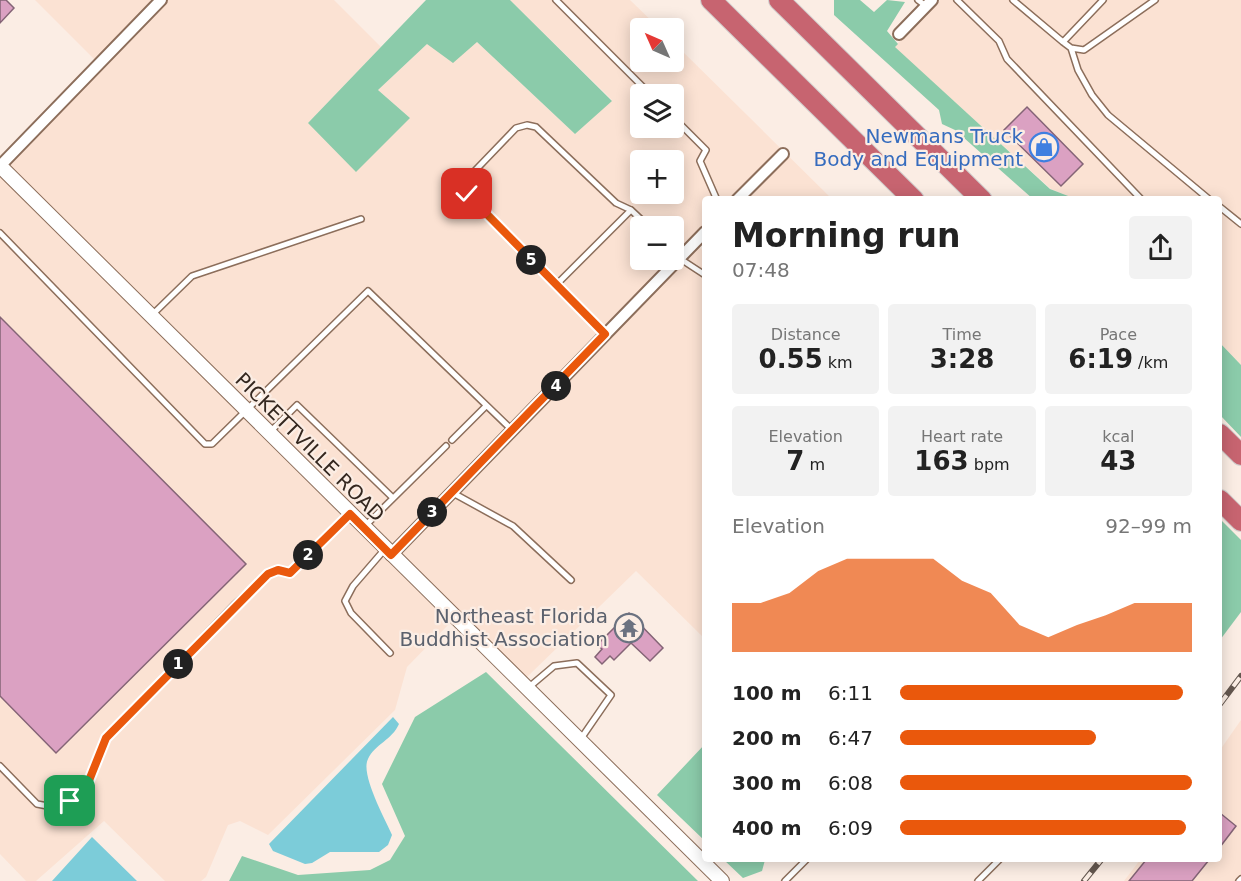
<!DOCTYPE html>
<html lang="en">
<head>
<meta charset="utf-8">
<style>
  :root { --surface:#fff; --page:#f2f2f2; --text:#222; --muted:#767676; --accent:#ea580c }
  body { margin:0; font-family:"DejaVu Sans",sans-serif; background:var(--page); color:var(--text); height:100vh; display:flex; flex-direction:column; font-size:22px; white-space:nowrap }
  * { box-sizing:border-box; margin:0 }
  p { font-size:20px; color:var(--muted) }
  .icon { flex:none; width:33px; height:33px; fill:none; stroke:currentColor; stroke-width:2; stroke-linecap:round; stroke-linejoin:round }
  .map { position:relative; flex:1; overflow:hidden }
  .sheet { position:absolute; left:702px; top:196px; width:520px; height:666px; display:flex; flex-direction:column; background:var(--surface); border-radius:6px; box-shadow:0 3px 15px #0003 }
  .sheet>* { flex:none }
  .needle { width:39px; rotate:315deg }
  .fabs { position:absolute; left:630px; top:18px; display:grid; gap:12px }
  .fabs a { display:grid; place-items:center; width:54px; height:54px; border-radius:6px; background:var(--surface); box-shadow:0 3px 15px #0003; font-size:30px }
  .pin { position:absolute; display:grid; place-items:center; width:51px; height:51px; color:#fff; margin:-26px; border-radius:12px; box-shadow:0 3px 9px #0006 }
  .km { position:absolute; width:30px; height:30px; margin:-15px; border-radius:50%; background:#222; color:#fff; font-size:16px; line-height:30px; text-align:center }
  .round { display:grid; place-items:center; flex:none; width:63px; height:63px; border-radius:6px; background:var(--page) }
  .summary { display:flex; align-items:center; justify-content:space-between; height:102px; padding:0 30px }
  h1 { font-size:33px; font-weight:700; line-height:45px }
  .metrics { display:grid; grid-template-columns:repeat(3,1fr); gap:9px; height:102px; padding:6px 30px }
  .metrics div { display:grid; align-content:center; border-radius:6px; background:var(--page); text-align:center }
  .metrics b { font-size:26px; font-weight:700 }
  .metrics small { font-size:16px; font-weight:400 }
  .metrics p { font-size:16px }
  .chart { height:168px; padding:12px 30px }
  .chart p { display:flex; justify-content:space-between }
  .chart svg { width:100%; height:108px; margin-top:6px; fill:var(--accent); opacity:.7 }
  ul { padding:0 30px; list-style:none; font-size:20px }
  li { display:grid; grid-template-columns:96px 72px 1fr; align-items:center; height:45px }
  li i { height:15px; border-radius:8px; background:var(--accent) }
  .map>svg:first-child { display:block }
  .built { fill:#fbe2d3; fill-rule:evenodd }
  .forest { fill:#8bcbaa }
  .water { fill:#7cccd9 }
  .building { fill:#dba1c2; stroke:#846476; stroke-width:1.5 }
  .lines { fill:none; stroke-linecap:round; stroke-linejoin:round }
  .service-casing { stroke:#8c6e5b; stroke-width:8 }
  .minor-casing { stroke:#8c6e5b; stroke-width:14 }
  .tertiary-casing { stroke:#8c6e5b; stroke-width:16 }
  .motorway-casing { stroke:#d2cfce; stroke-width:22 }
  .service { stroke:#fff; stroke-width:5 }
  .minor { stroke:#fff; stroke-width:10 }
  .tertiary { stroke:#fff; stroke-width:14 }
  .motorway { stroke:#c76470; stroke-width:20 }
  .rail-casing { stroke:#64574f; stroke-width:6 }
  .rail { stroke:#fbede4; stroke-width:4; stroke-dasharray:11; stroke-linecap:butt }
  .route-casing { stroke:#fff; stroke-width:12 }
  .route { stroke:#ea580c; stroke-width:8 }
  .labels { text-anchor:middle; dominant-baseline:central; stroke-width:4.5; stroke-linejoin:round; paint-order:stroke }
  .shop-label { font-size:20px; fill:#366cbe; stroke:#fbede4; text-anchor:end }
  .street-label { font-size:20px; fill:#34271f; stroke:#fbede4 }
  .worship-label { font-size:20px; fill:#5b616d; stroke:#fbede4; text-anchor:end }
</style>
</head>
<body>
<div class="map">
<svg width="1241" height="881" viewBox="0 0 1241 881">
  <rect width="100%" height="100%" fill="#fbede4"/>
  <!-- built -->
  <path class="built" d="M35 0H334L381 47 308 123 410 118 378 90 427 44 477 42 575 134 612 100 510 0H630L659 28H640V62H674V43L832 199 705 200V238L698 246 705 253V639L636 571 526 678 0 159 95 60ZM640 94H674V128H640ZM640 160H674V194H640ZM640 226H674V260H640Z
    M940 0H1241V365L1220 343V200L1076 199 1051 189 894 47Z
    M0 175 450 623 407 667 395 710 268 835 240 821 228 825 206 877 201 881H165L104 821 36 881H26L0 854Z
    M1241 720V881H1124L1140 860H1220V750Z"/>
  <!-- forest -->
  <path class="forest" d="M426 0H510L612 101 575 134 477 42 453 63 427 44 378 90 410 118 356 172 308 123Z
    M834 0H860L874 12 887 0 905 2 887 31 898 44 895 47 1050 189 1076 199H1033L955 130 942 124 939 110 834 15Z
    M1220 343 1241 365V437L1220 415Z
    M1220 519 1241 540V612L1220 640Z
    M486 672 698 881H229L242 856 298 875 370 870 390 860 405 836 382 784 415 717Z
    M705 744V841L657 795Z
    M724 860H765L762 871 743 878Z"/>
  <!-- water -->
  <path class="water" d="M393 717 399 724C392 740 375 744 368 759 360 774 385 819 392 835L388 845 379 852H330L312 863 305 864 273 851 269 844Z
    M92 837 137 881H52Z"/>
  <!-- building -->
  <path class="building" d="M0 0H6L14 8 0 23Z
    M1027 107 1083 164 1061 186 1004 130Z
    M0 317 246 564 56 753 0 696Z
    M629 613 663 648 650 661 631 643 614 660 610 656 602 664 595 657 602 649 597 645Z
    M1220 813 1236 826 1220 847Z
    M1146 860H1209L1192 881H1129Z"/>
  <g class="lines">
    <!-- service casing -->
    <g class="service-casing">
      <path id="service" d="M556 0 650 94
        M918 0 926 6
        M957 0 999 41 1007 59 1142 200
        M1013 0 1063 42 1071 48 1084 50 1155 0
        M1063 42 1103 0
        M1071 48 1078 70 1092 95 1108 115 1210 200
        M674 118 706 150 700 161 717 200
        M1220 207 1241 224
        M0 233 205 444H212L368 291 512 430
        M674 250 680 257
        M679 258 705 275
        M556 285 467 194V179L516 128 527 125 536 127 616 203 631 210
        M152 315 192 276 361 219
        M605 334 556 285 631 210 648 226
        M270 432 297 405 393 498
        M452 440 485 407
        M453 493 513 526 571 580
        M364 527 446 446
        M385 549 353 586 345 601 351 613 390 653
        M528 688 554 666 577 663 611 695 580 740
        M0 766 37 804 58 808 70 801 88 783 106 738 234 605 268 574 278 570 290 573 349 514
        M785 881 806 860
        M978 881 999 860
        M1239 881 1241 879"/>
    </g>
    <!-- minor casing -->
    <g class="minor-casing">
      <path id="minor" d="M899 34 932 0
        M0 166 161 0
        M737 200 783 154
        M391 555 705 232"/>
    </g>
    <!-- tertiary casing -->
    <g class="tertiary-casing">
      <path id="tertiary" d="M0 166 722 881"/>
    </g>
    <!-- motorway casing -->
    <g class="motorway-casing">
      <path id="motorway" d="M711 0 914 200
        M779 0 982 200
        M1220 434 1241 455
        M1220 500 1241 521"/>
    </g>
    <!-- service -->
    <use href="#service" class="service"/>
    <!-- minor -->
    <use href="#minor" class="minor"/>
    <!-- tertiary -->
    <use href="#tertiary" class="tertiary"/>
    <!-- motorway -->
    <use href="#motorway" class="motorway"/>
    <!-- rail casing -->
    <g class="rail-casing">
      <path id="rail" d="M1220 704 1241 676
        M1084 881 1101 860"/>
    </g>
    <!-- rail -->
    <use href="#rail" class="rail"/>
  </g>
  <g class="lines">
    <!-- route casing -->
    <g class="route-casing">
      <path id="route" d="M70 801 88 783 106 738 268 574 278 570 290 573 350 514 391 555 605 334 467 194"/>
    </g>
    <!-- route -->
    <use href="#route" class="route"/>
  </g>
  <!-- icons -->
  <defs>
    <g id="shop-ring" transform="scale(1.5)"><circle r="9.5" fill="#fbede4" stroke="#3f7fe0" stroke-width="1.5"/><path d="M-5-2.5h2.3a2.7 3.5 0 0 1 5.4 0H5L5.5 6h-11ZM-1.5-2.5h3a1.5 2.3 0 0 0-3 0Z" fill="#3f7fe0"/></g>
    <g id="temple-ring" transform="scale(1.5)"><circle r="9.5" fill="#fbede4" stroke="#6b7280" stroke-width="1.5"/><path d="M0-6L5-2H3V0L6.5 2.5H4V6H1.5V3h-3V6H-4V2.5H-6.5L-3 0V-2H-5Z" fill="#6b7280"/></g>
  </defs>
  <g fill-rule="evenodd">
    <use href="#shop-ring" x="1044" y="147"/>
    <use href="#temple-ring" x="629" y="628"/>
  </g>
  <g class="labels">
    <!-- shop labels -->
    <g class="shop-label">
      <text x="1023" y="136">Newmans Truck<tspan x="1023" dy="23">Body and Equipment</tspan></text>
    </g>
    <!-- street labels -->
    <g class="street-label">
      <text transform="translate(310 447) rotate(45)">PICKETTVILLE ROAD</text>
    </g>
    <!-- worship labels -->
    <g class="worship-label">
      <text x="608" y="616">Northeast Florida<tspan x="608" dy="23">Buddhist Association</tspan></text>
    </g>
  </g>
</svg>
<div class="fabs">
<a><svg class="needle" viewBox="-14 -14 28 28"><path d="M0-13l5 13h-10z" fill="#e53935"/><path d="M0 13l5-13h-10z" fill="#767676"/></svg></a>
<a><svg class="icon" aria-label="layers" viewBox="0 0 24 24"><path d="M12 4l9 5-9 5-9-5zM3 14l9 5 9-5"/></svg></a>
<a>+</a>
<a>−</a>
</div>
<div class="pin" style="left:70px;top:801px;background:#1e9e55"><svg class="icon" aria-label="arrive" viewBox="0 0 24 24"><path d="M6 21V4h12l-3 4 3 4H6"/></svg></div>
<div class="pin" style="left:467px;top:194px;background:#d93025"><svg class="icon" aria-label="check" viewBox="0 0 24 24"><path d="M5 12l5 5 9-10"/></svg></div>
<b class="km" style="left:178px;top:664px">1</b>
<b class="km" style="left:308px;top:555px">2</b>
<b class="km" style="left:432px;top:512px">3</b>
<b class="km" style="left:556px;top:386px">4</b>
<b class="km" style="left:531px;top:260px">5</b>
<section class="sheet">
<div class="summary"><div><h1>Morning run</h1><p>07:48</p></div><a class="round"><svg class="icon" aria-label="share" viewBox="0 0 24 24"><path d="M12 15V3M7 8l5-5 5 5M5 13v7h14v-7"/></svg></a></div>
<div class="metrics">
<div><p>Distance</p><b>0.55<small> km</small></b></div>
<div><p>Time</p><b>3:28</b></div>
<div><p>Pace</p><b>6:19<small> /km</small></b></div>
</div>
<div class="metrics">
<div><p>Elevation</p><b>7<small> m</small></b></div>
<div><p>Heart rate</p><b>163<small> bpm</small></b></div>
<div><p>kcal</p><b>43</b></div>
</div>
<div class="chart"><p><span>Elevation</span>92–99 m</p>
<svg viewBox="0 0 160 44" preserveAspectRatio="none"><path d="M0 44V24L10 24L20 20L30 11L40 6L50 6L60 6L70 6L80 15L90 20L100 33L110 38L120 33L130 29L140 24L150 24L160 24V44z"/></svg>
</div>
<ul>
<li><b>100 m</b>6:11<i style="width:97%"></i></li>
<li><b>200 m</b>6:47<i style="width:67%"></i></li>
<li><b>300 m</b>6:08<i style="width:100%"></i></li>
<li><b>400 m</b>6:09<i style="width:98%"></i></li>
</ul>
</section>
</div>
</body>
</html>
